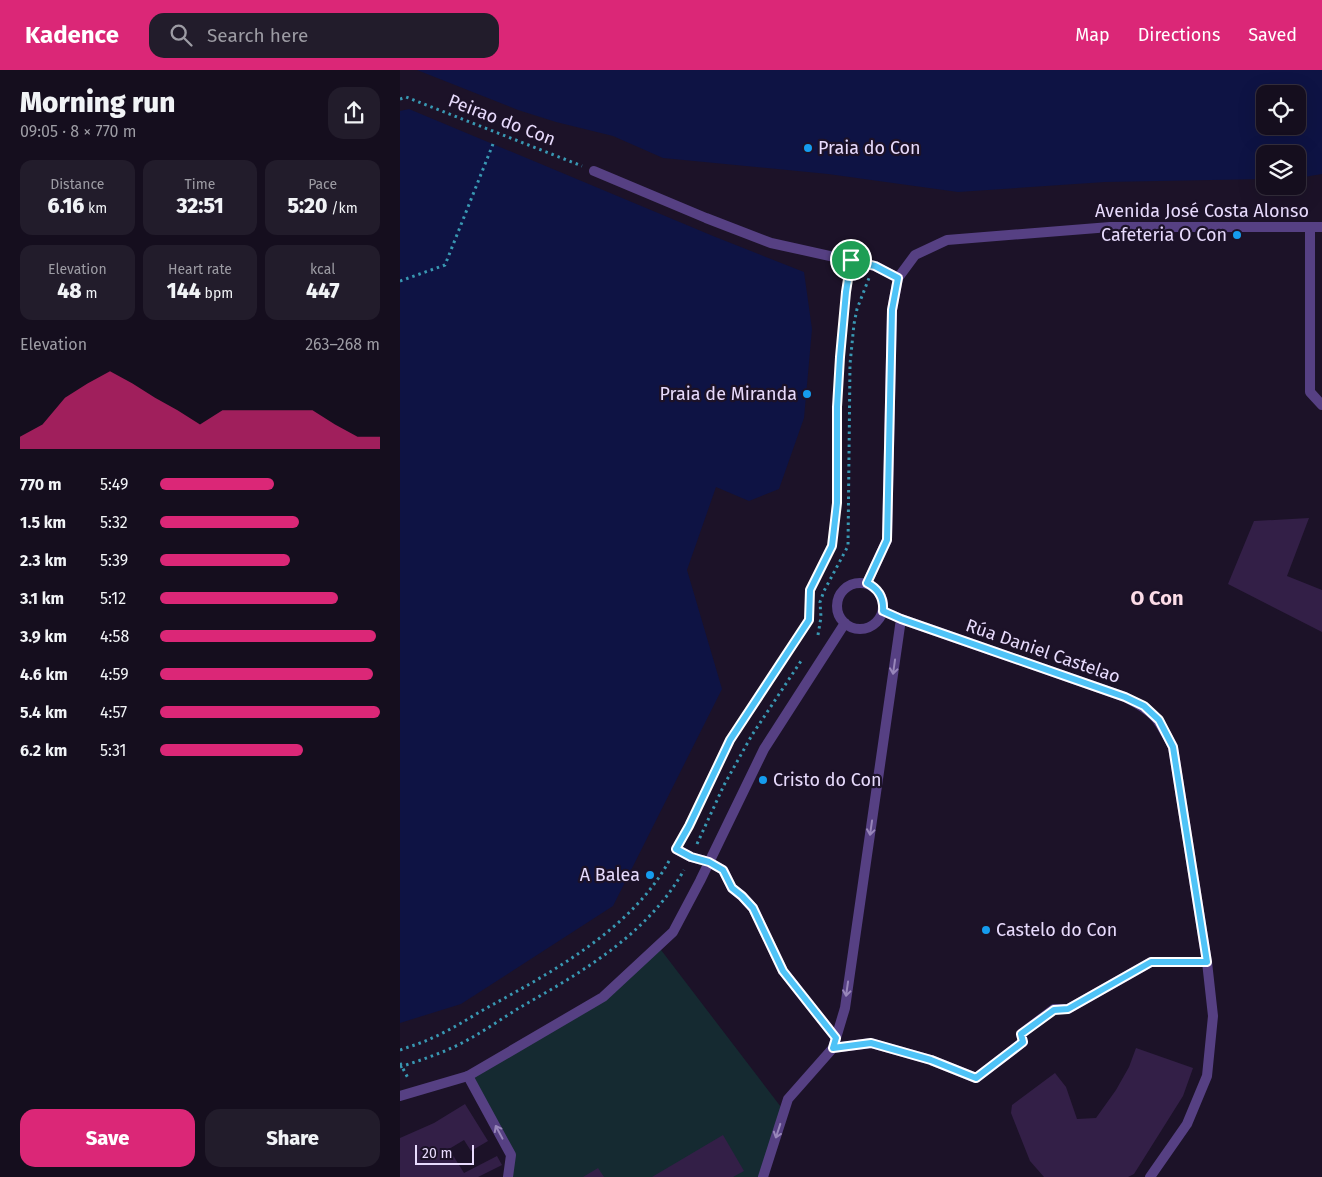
<!DOCTYPE html>
<html lang="en">
<head>
<meta charset="utf-8">
<style>
  :root { --surface:#150e1e; --page:#221c2b; --text:#f1f3f6; --muted:#9d9ca4; --line:#342e3c; --accent:#db2777 }
  body { margin:0; font-family:"Fira Sans",sans-serif; background:var(--page); color:var(--text); height:100vh; display:flex; flex-direction:column; font-size:19px; white-space:nowrap }
  * { box-sizing:border-box; margin:0 }
  p { font-size:16px; color:var(--muted) }
  .icon { flex:none; width:28px; height:28px; fill:none; stroke:currentColor; stroke-width:2; stroke-linecap:round; stroke-linejoin:round }
  .map { position:relative; flex:1; overflow:hidden }
  .drawer { display:flex; flex-direction:column; background:var(--surface); width:400px }
  .drawer>* { flex:none }
  .buttons { position:absolute; left:856px; top:15px; display:grid; gap:10px }
  .buttons a { display:grid; place-items:center; width:50px; height:50px; border-radius:10px; background:var(--surface); box-shadow:0 5px 20px #0002,0 0 0 1px var(--line); font-size:25px }
  .scale { position:absolute; left:15px; bottom:12px; width:59px; box-sizing:border-box; padding-left:5px; border:2px solid #e8dbfd; border-top:0; font-size:14px; line-height:18px; white-space:nowrap; color:#e8dbfd; -webkit-text-stroke:4px #1c1228; paint-order:stroke }
  .pin { position:absolute; display:grid; place-items:center; width:42px; height:42px; color:#fff; margin:-21px; border:2px solid #fff; border-radius:50%; box-shadow:0 1px 5px #0007 }
  .round { display:grid; place-items:center; flex:none; width:52px; height:52px; border-radius:15px; background:var(--page) }
  .summary { display:flex; align-items:center; justify-content:space-between; height:85px; padding:0 20px }
  h1 { font-size:28px; font-weight:800; line-height:38px }
  .stats { display:grid; grid-template-columns:repeat(3,1fr); gap:8px; height:85px; padding:5px 20px }
  .stats div { display:grid; align-content:center; border-radius:12px; background:var(--page); text-align:center }
  .stats b { font-size:21px; font-weight:800 }
  .stats small { font-size:14px; font-weight:400 }
  .stats p { font-size:14px }
  .chart { height:140px; padding:10px 20px }
  .chart p { display:flex; justify-content:space-between }
  .chart svg { width:100%; height:90px; margin-top:5px; fill:var(--accent); opacity:.7 }
  .action { display:flex; gap:10px; margin-top:auto; padding:10px 20px }
  .action a { flex:1; height:58px; border-radius:15px; background:var(--accent); color:#fff; font-size:20px; font-weight:800; line-height:58px; text-align:center }
  .action a+a { background:var(--page); color:var(--text) }
  ul { padding:0 20px; list-style:none; font-size:16px }
  li { display:grid; grid-template-columns:80px 60px 1fr; align-items:center; height:38px }
  li i { height:12px; border-radius:6px; background:var(--accent) }
  header { display:flex; align-items:center; gap:30px; box-sizing:border-box; height:70px; padding:0 25px; background:var(--accent); color:#fff }
  header strong { font-size:24px }
  nav { display:flex; gap:28px; margin-inline-start:auto; font-size:18px }
  .search { width:350px; height:45px; background:var(--page); display:flex; align-items:center; gap:12px; box-sizing:border-box; padding:0 18px; border-radius:15px; color:var(--muted); font-size:19px }
  main { display:flex; flex:1; min-height:0 }
  .map>svg:first-child { display:block }
  .green { fill:#152a31 }
  .water { fill:#0e1344; fill-rule:evenodd }
  .building { fill:#331f47 }
  .lines { fill:none; stroke-linecap:round; stroke-linejoin:round }
  .path { stroke:#3998b3; stroke-width:3; stroke-dasharray:2.5 4; stroke-linecap:butt }
  .service { stroke:#564083; stroke-width:10 }
  .pedestrian { stroke:#564083; stroke-width:10 }
  .minor { stroke:#564083; stroke-width:10 }
  .tertiary { stroke:#564083; stroke-width:10 }
  .oneway { stroke:#9886ba }
  .route-casing { stroke:#fff; stroke-width:10 }
  .route { stroke:#4fc3f7; stroke-width:6 }
  .poi-dot { fill:#159cef; stroke:#1c1228; stroke-width:2 }
  .labels { text-anchor:middle; dominant-baseline:central; stroke-width:4.5; stroke-linejoin:round; paint-order:stroke }
  .street-label { font-size:18px; fill:#e8dbfd; stroke:#1c1228 }
  .poi-label { font-size:18px; fill:#e8dbfd; stroke:#1c1228; text-anchor:start }
  .quarter-label { font-size:20px; font-weight:bold; fill:#fddde8; stroke:#1c1228 }
</style>
</head>
<body>
<header>
<strong>Kadence</strong>
<div class="search"><svg class="icon" aria-label="search" viewBox="0 0 24 24"><circle cx="10" cy="10" r="6"/><path d="M15 15l6 6"/></svg>Search here</div>
<nav><a>Map</a><a>Directions</a><a>Saved</a></nav>
</header>
<main>
<section class="drawer">
<div class="summary"><div><h1>Morning run</h1><p>09:05 · 8 × 770 m</p></div><a class="round"><svg class="icon" aria-label="share" viewBox="0 0 24 24"><path d="M12 15V3M7 8l5-5 5 5M5 13v7h14v-7"/></svg></a></div>
<div class="stats">
<div><p>Distance</p><b>6.16<small> km</small></b></div>
<div><p>Time</p><b>32:51</b></div>
<div><p>Pace</p><b>5:20<small> /km</small></b></div>
</div>
<div class="stats">
<div><p>Elevation</p><b>48<small> m</small></b></div>
<div><p>Heart rate</p><b>144<small> bpm</small></b></div>
<div><p>kcal</p><b>447</b></div>
</div>
<div class="chart"><p><span>Elevation</span>263–268 m</p>
<svg viewBox="0 0 160 44" preserveAspectRatio="none"><path d="M0 44V38L10 32L20 19L30 12L40 6L50 12L60 19L70 25L80 32L90 25L100 25L110 25L120 25L130 25L140 32L150 38L160 38V44z"/></svg>
</div>
<ul>
<li><b>770 m</b>5:49<i style="width:52%"></i></li>
<li><b>1.5 km</b>5:32<i style="width:63%"></i></li>
<li><b>2.3 km</b>5:39<i style="width:59%"></i></li>
<li><b>3.1 km</b>5:12<i style="width:81%"></i></li>
<li><b>3.9 km</b>4:58<i style="width:98%"></i></li>
<li><b>4.6 km</b>4:59<i style="width:97%"></i></li>
<li><b>5.4 km</b>4:57<i style="width:100%"></i></li>
<li><b>6.2 km</b>5:31<i style="width:65%"></i></li>
</ul>
<div class="action"><a>Save</a><a>Share</a></div>
</section>
<div class="map">
<svg width="922" height="1107" viewBox="0 0 922 1107">
  <rect width="100%" height="100%" fill="#1c1228"/>
  <!-- green -->
  <path class="green" d="M258 876 384 1041 363 1107H108L111 1085 68 1006 203 927Z"/>
  <!-- water -->
  <path class="water" d="M17 0H922V104L898 108V84H865V109L705 112 558 122 428 104 263 88 213 66 156 52 118 40ZM865 24H898V56H865Z
    M9 39 313 166 404 202 412 259 404 348 379 419 349 431 316 417 287 500 322 619 213 836 61 934 0 953V41Z"/>
  <!-- building -->
  <path class="building" d="M909 448 887 506 922 520V562L828 514 854 451Z
    M736 978 793 998 783 1026 734 1104 728 1107H644L630 1091 611 1043 612 1035 655 1003 666 1017 677 1049 696 1048 716 1020 729 997Z
    M65 1034 88 1071 71 1081 64 1070 49 1079 64 1103 97 1086 102 1095 78 1107H0V1068L34 1053Z
    M323 1065 344 1101 333 1107H252Z
    M198 1098 204 1107H183Z"/>
  <g class="lines">
    <!-- path -->
    <path class="path" d="M0 29 6 27 182 96
      M0 211 45 195 93 74
      M418 565 421 547 420 532 424 521 448 476 450 294 454 254 457 239 469 208
      M282 768 330 670 409 551 410 520 432 476 437 433V337L449 205
      M297 774 324 715 352 665 401 591
      M0 980C11 976 22 973 32 968 53 959 72 946 92 935 156 900 233 857 269 791
      M0 993 8 1008
      M0 997C24 989 49 981 71 968 87 959 103 948 119 938 182 902 247 865 284 800"/>
    <!-- service -->
    <path class="service" d="M194 101 306 148 371 173 475 196 498 208"/>
    <!-- pedestrian -->
    <path class="pedestrian" d="M276 779 291 787 309 792 323 800 332 818 342 826 353 838 383 901 436 968"/>
    <!-- minor -->
    <path class="minor" d="M910 157V322L922 335
      M433 978 471 973 531 990 576 1008 623 972 621 964 654 939H668L751 892H807
      M68 1006 111 1085 108 1107
      M363 1107 388 1029 433 978 445 938 501 549"/>
    <!-- tertiary -->
    <path class="tertiary" d="M437 536a23 23 0 1 1 46 0a23 23 0 1 1-46 0Z
      M467 513 487 470 492 240 498 208 515 185 547 170 710 157H922
      M483 541 501 549 725 627C755 642 758 648 773 677L807 892 813 946 807 1006 787 1054 750 1107
      M0 1026 68 1006 203 927 273 862 300 811 364 679 445 553"/>
  </g>
  <!-- one-way arrows -->
  <defs><path id="oneway-shaft" d="M-6 0H5M1.5-3L5.5 0L1.5 3" fill="none" stroke-width="1.6" stroke-linecap="round" stroke-linejoin="round" transform="scale(1.25)"/></defs>
  <g class="oneway">
    <use href="#oneway-shaft" transform="translate(494 597) rotate(98)"/>
    <use href="#oneway-shaft" transform="translate(471 758) rotate(98)"/>
    <use href="#oneway-shaft" transform="translate(447 919) rotate(98)"/>
    <use href="#oneway-shaft" transform="translate(378 1061) rotate(108)"/>
    <use href="#oneway-shaft" transform="translate(99 1062) rotate(-118)"/>
  </g>
  <g class="lines">
    <!-- route casing -->
    <g class="route-casing">
      <path id="route" d="M451 190 475 196 498 208 492 240 487 470 467 513C479 519 484 528 483 541L501 549 725 627 744 636 759 650 773 677 807 892H751L668 939 654 940 621 964 623 972 576 1008 531 990 471 973 433 978 436 968 383 901 353 838 342 826 332 818 323 800 309 792 291 787 276 779 289 756 330 670 409 550 410 520 432 476 437 433V337L440 287 446 222Z"/>
    </g>
    <!-- route -->
    <use href="#route" class="route"/>
  </g>
  <!-- markers -->
  <g class="poi-dot">
    <circle cx="408" cy="78" r="5"/>
    <circle cx="837" cy="165" r="5"/>
    <circle cx="407" cy="324" r="5"/>
    <circle cx="363" cy="710" r="5"/>
    <circle cx="250" cy="805" r="5"/>
    <circle cx="586" cy="860" r="5"/>
  </g>
  <g class="labels">
    <!-- street labels -->
    <g class="street-label">
      <text transform="translate(102 50) rotate(21)">Peirao do Con</text>
      <text x="802" y="141">Avenida José Costa Alonso</text>
      <text transform="translate(643 581) rotate(19)">Rúa Daniel Castelao</text>
    </g>
    <!-- poi labels -->
    <g class="poi-label">
      <text x="418" y="78">Praia do Con</text>
      <text x="827" y="165" text-anchor="end">Cafeteria O Con</text>
      <text x="397" y="324" text-anchor="end">Praia de Miranda</text>
      <text x="373" y="710">Cristo do Con</text>
      <text x="240" y="805" text-anchor="end">A Balea</text>
      <text x="596" y="860">Castelo do Con</text>
    </g>
    <!-- quarter labels -->
    <g class="quarter-label">
      <text x="757" y="528">O Con</text>
    </g>
  </g>
</svg>
<div class="buttons">
<a><svg class="icon" aria-label="locate" viewBox="0 0 24 24"><circle cx="12" cy="12" r="6"/><path d="M12 2v4M12 18v4M2 12h4M18 12h4"/></svg></a>
<a><svg class="icon" aria-label="layers" viewBox="0 0 24 24"><path d="M12 4l9 5-9 5-9-5zM3 14l9 5 9-5"/></svg></a>
</div>
<div class="scale">20 m</div>
<div class="pin" style="left:451px;top:190px;background:#1e9e55"><svg class="icon" aria-label="arrive" viewBox="0 0 24 24"><path d="M6 21V4h12l-3 4 3 4H6"/></svg></div>
</div>
</main>
</body>
</html>
